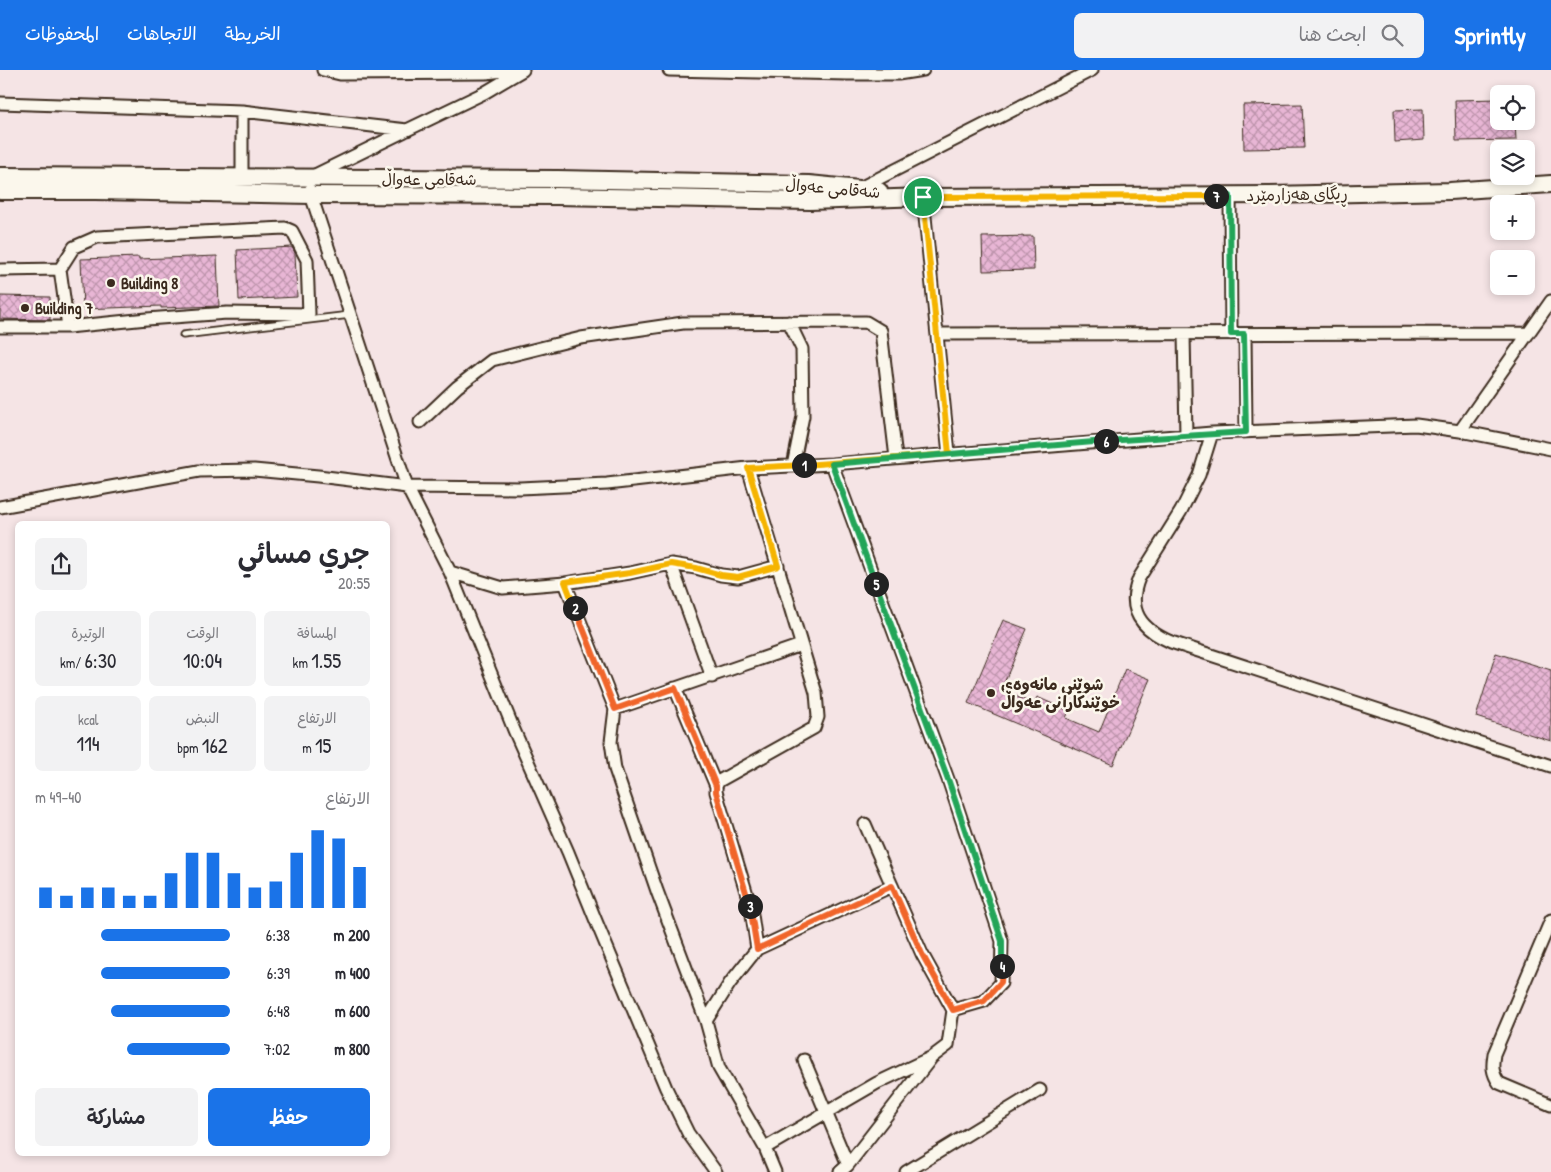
<!DOCTYPE html>
<html lang="ar">
<head>
<meta charset="utf-8">
<style>
  :root { --surface:#fff; --page:#f2f2f3; --text:#2b2b33; --muted:#7c7c81; --accent:#1a73e8 }
  body { margin:0; font-family:"Patrick Hand","Playpen Sans Arabic",sans-serif; background:var(--page); color:var(--text); direction:rtl; height:100vh; display:flex; flex-direction:column; font-size:19px; white-space:nowrap }
  * { box-sizing:border-box; margin:0 }
  p { font-size:16px; color:var(--muted) }
  .icon { flex:none; width:28px; height:28px; fill:none; stroke:currentColor; stroke-width:2; stroke-linecap:round; stroke-linejoin:round }
  .map { position:relative; flex:1; overflow:hidden; direction:ltr }
  .panel { position:absolute; left:15px; top:451px; width:375px; height:635px; display:flex; flex-direction:column; background:var(--surface); border-radius:8px; box-shadow:0 2px 8px #0003; direction:rtl }
  .panel>* { flex:none }
  .controls { position:absolute; left:1490px; top:15px; display:grid; gap:10px }
  .controls a { display:grid; place-items:center; width:45px; height:45px; border-radius:8px; background:var(--surface); box-shadow:0 2px 8px #0003; font-size:25px }
  .pin { position:absolute; display:grid; place-items:center; width:42px; height:42px; color:#fff; margin:-21px; border:2px solid #fff; border-radius:50%; box-shadow:0 1px 5px #0007 }
  .km { position:absolute; width:25px; height:25px; margin:-12px; border-radius:50%; background:#222; color:#fff; font-size:14px; line-height:25px; text-align:center }
  .round { display:grid; place-items:center; flex:none; width:52px; height:52px; border-radius:8px; background:var(--page) }
  .overview { display:flex; align-items:center; justify-content:space-between; height:85px; padding:0 20px }
  h1 { font-size:28px; font-weight:600; line-height:38px }
  .metrics { display:grid; grid-template-columns:repeat(3,1fr); gap:8px; height:85px; padding:5px 20px }
  .metrics div { display:grid; align-content:center; border-radius:8px; background:var(--page); text-align:center }
  .metrics b { font-size:21px; font-weight:600 }
  .metrics small { font-size:14px; font-weight:400 }
  .metrics p { font-size:14px }
  .chart { height:140px; padding:10px 20px }
  .chart p { display:flex; justify-content:space-between }
  .chart svg { width:100%; height:90px; margin-top:5px; stroke:var(--accent); stroke-width:6 }
  .primary-button { display:flex; gap:10px; margin-top:auto; padding:10px 20px }
  .primary-button a { flex:1; height:58px; border-radius:8px; background:var(--accent); color:#fff; font-size:20px; font-weight:600; line-height:58px; text-align:center }
  .primary-button a+a { background:var(--page); color:var(--text) }
  ul { padding:0 20px; list-style:none; font-size:16px }
  li { display:grid; grid-template-columns:80px 60px 1fr; align-items:center; height:38px }
  li i { height:12px; border-radius:6px; background:var(--accent) }
  header { display:flex; align-items:center; gap:30px; box-sizing:border-box; height:70px; padding:0 25px; background:var(--accent); color:#fff }
  header strong { font-size:24px }
  nav { display:flex; gap:28px; margin-inline-start:auto; font-size:18px }
  .search { width:350px; height:45px; background:var(--page); display:flex; align-items:center; gap:12px; box-sizing:border-box; padding:0 18px; border-radius:8px; color:var(--muted); font-size:19px }
  .map>svg:first-child { display:block }
  .building { fill:url(#building-cross-hatch); stroke:#3b2a1e }
  .lines { fill:none; stroke-linecap:round; stroke-linejoin:round }
  .lane-casing { stroke:#3b2a1e; stroke-width:9 }
  .street-casing { stroke:#3b2a1e; stroke-width:15 }
  .secondary-casing { stroke:#3b2a1e; stroke-width:20 }
  .lane { stroke:#fbf7ec; stroke-width:5.5 }
  .street { stroke:#fbf7ec; stroke-width:11 }
  .secondary { stroke:#fbf7ec; stroke-width:16 }
  .split-1-casing { stroke:#fff; stroke-width:10 }
  .split-2-casing { stroke:#fff; stroke-width:10 }
  .split-3-casing { stroke:#fff; stroke-width:10 }
  .split-4-casing { stroke:#fff; stroke-width:10 }
  .split-5-casing { stroke:#fff; stroke-width:10 }
  .split-6-casing { stroke:#fff; stroke-width:10 }
  .split-7-casing { stroke:#fff; stroke-width:10 }
  .split-8-casing { stroke:#fff; stroke-width:10 }
  .split-1 { stroke:#f5b400; stroke-width:6 }
  .split-2 { stroke:#f5b400; stroke-width:6 }
  .split-3 { stroke:#f0652b; stroke-width:6 }
  .split-4 { stroke:#f0652b; stroke-width:6 }
  .split-5 { stroke:#22a559; stroke-width:6 }
  .split-6 { stroke:#22a559; stroke-width:6 }
  .split-7 { stroke:#22a559; stroke-width:6 }
  .split-8 { stroke:#f5b400; stroke-width:6 }
  .poi-dot { fill:#3b2a1e; stroke:#fbf7ec; stroke-width:2 }
  .labels { text-anchor:middle; dominant-baseline:central; stroke-width:5; stroke-linejoin:round; paint-order:stroke }
  .street-label { font-size:16px; fill:#3b2a1e; stroke:#fbf7ec }
  .poi-label { font-size:16px; font-weight:bold; fill:#3b2a1e; stroke:#fbf7ec; text-anchor:start }
</style>
</head>
<body>
<header>
<strong>Sprintly</strong>
<div class="search"><svg class="icon" aria-label="search" viewBox="0 0 24 24"><circle cx="10" cy="10" r="6"/><path d="M15 15l6 6"/></svg>ابحث هنا</div>
<nav><a>الخريطة</a><a>الاتجاهات</a><a>المحفوظات</a></nav>
</header>
<div class="map">
<svg width="1551" height="1102" viewBox="0 0 1551 1102">
  <defs>
    <pattern id="building-cross-hatch" width="8" height="8" patternUnits="userSpaceOnUse" patternTransform="scale(1.25)"><rect width="8" height="8" fill="#e8b6d5"/><path d="M0 0l8 8M0 8l8-8" fill="none" stroke="#bd94ac"/></pattern>
  </defs>
  <rect width="100%" height="100%" fill="#f5e4e5"/>
  <filter id="ink" filterUnits="userSpaceOnUse"><feTurbulence type="fractalNoise" baseFrequency=".02" numOctaves="2"/><feDisplacementMap in="SourceGraphic" scale="10" xChannelSelector="R" yChannelSelector="G"/><feConvolveMatrix kernelMatrix="1 2 1 2 8 2 1 2 1" color-interpolation-filters="sRGB"/></filter>
  <g filter="url(#ink)">
    <!-- building -->
    <path class="building" d="M1499 29V51H1515L1516 70 1456 71 1455 30Z
      M1302 34 1304 78 1244 79 1243 35Z
      M1423 39 1424 70 1395 72 1394 40Z
      M1033 166 1034 200 983 201 982 167Z
      M292 177 295 183 297 227 239 230 237 180Z
      M217 186 219 236 161 238V236L83 239 81 189 139 187V189Z
      M0 226 50 227V250L0 249Z
      M1003 550 1027 559 1001 620 1034 634 1037 627 1069 641 1066 648 1099 662 1125 599 1150 609 1113 695 968 633Z
      M1496 583 1551 600V671L1476 647Z"/>
    <g class="lines">
      <!-- lane casing -->
      <g class="lane-casing">
        <path id="lane" d="M183 265 350 245"/>
      </g>
      <!-- street casing -->
      <g class="street-casing">
        <path id="street" d="M323 0 340 4 486 3 512 0
          M669 0 847 4H898L923 0
          M0 33 242 41 407 60
          M242 41V107
          M313 106 407 60 484 23 523 0
          M860 118 1092 0
          M310 120 311 125 407 417 450 502 514 660 568 782 596 851 666 1018 688 1063 716 1102
          M1230 126 1231 264
          M923 127 949 384
          M60 199 68 257
          M0 200 60 199 74 177 97 167 285 158 292 161 307 190 309 244 227 243 147 249 68 257H0
          M789 252 802 279 803 346 793 396
          M937 264 1529 263
          M1184 264 1186 365
          M1245 264 1246 362
          M420 352 457 317 492 290 581 268 683 253 866 252 881 261 896 388
          M1460 361 1551 231
          M1212 363 1199 405 1181 441 1139 508C1126 540 1141 559 1171 572L1551 696
          M832 394 949 712 1002 871 1001 913 984 931 953 940
          M0 437 199 401 254 400 318 406 407 417 520 418 607 414 748 398 832 394 1212 363 1416 355 1460 361 1551 379
          M671 494 712 607
          M450 502 503 518 565 513 630 503 671 494 696 498 721 505 738 507 778 496
          M565 513 615 639 611 672 615 699 657 821 706 951 719 998 765 1078 775 1102
          M675 618 716 716
          M615 639 801 575
          M1551 850 1494 984C1492 996 1492 1003 1499 1013L1551 1035
          M757 879 892 816
          M706 951 730 913 757 879 751 838 716 722V716L719 711 814 658 818 647 816 623 748 398
          M804 990 848 1095
          M765 1078 877 1013 930 988
          M840 1102 848 1095 932 987 948 975 953 940 922 884 865 754
          M906 1102 1040 1020"/>
      </g>
      <!-- secondary casing -->
      <g class="secondary-casing">
        <path id="secondary" d="M0 106 558 109 809 114 879 121
          M0 121H95L311 125 557 126 810 131 923 127 1270 125 1450 121 1551 114"/>
      </g>
      <!-- lane -->
      <use href="#lane" class="lane"/>
      <!-- street -->
      <use href="#street" class="street"/>
      <!-- secondary -->
      <use href="#secondary" class="secondary"/>
    </g>
  </g>
  <g class="lines" filter="url(#ink)">
    <!-- split-1 casing -->
    <g class="split-1-casing">
      <path id="split-1" d="M804 395 949 384 923 127"/>
    </g>
    <!-- split-2 casing -->
    <g class="split-2-casing">
      <path id="split-2" d="M575 538 565 512 630 503 671 494 696 498 721 505 738 507 778 496 748 398 804 395"/>
    </g>
    <!-- split-3 casing -->
    <g class="split-3-casing">
      <path id="split-3" d="M575 538 615 639 675 618 716 716V722L750 836"/>
    </g>
    <!-- split-4 casing -->
    <g class="split-4-casing">
      <path id="split-4" d="M750 836 757 879 892 816 922 884 953 940 984 931 1001 912 1002 896"/>
    </g>
    <!-- split-5 casing -->
    <g class="split-5-casing">
      <path id="split-5" d="M876 514 949 712 1002 871V896"/>
    </g>
    <!-- split-6 casing -->
    <g class="split-6-casing">
      <path id="split-6" d="M876 514 832 394 1106 371"/>
    </g>
    <!-- split-7 casing -->
    <g class="split-7-casing">
      <path id="split-7" d="M1106 371 1246 362 1244 264H1231L1230 126H1216"/>
    </g>
    <!-- split-8 casing -->
    <g class="split-8-casing">
      <path id="split-8" d="M923 127 1216 126"/>
    </g>
    <!-- split-1 -->
    <use href="#split-1" class="split-1"/>
    <!-- split-2 -->
    <use href="#split-2" class="split-2"/>
    <!-- split-3 -->
    <use href="#split-3" class="split-3"/>
    <!-- split-4 -->
    <use href="#split-4" class="split-4"/>
    <!-- split-5 -->
    <use href="#split-5" class="split-5"/>
    <!-- split-6 -->
    <use href="#split-6" class="split-6"/>
    <!-- split-7 -->
    <use href="#split-7" class="split-7"/>
    <!-- split-8 -->
    <use href="#split-8" class="split-8"/>
  </g>
  <!-- markers -->
  <g class="poi-dot">
    <circle cx="111" cy="213" r="5"/>
    <circle cx="25" cy="238" r="5"/>
    <circle cx="991" cy="623" r="5"/>
  </g>
  <g class="labels">
    <!-- street labels -->
    <g class="street-label">
      <text x="429" y="109">شەقامی عەواڵ</text>
      <text transform="translate(833 118) rotate(5)">شەقامی عەواڵ</text>
      <text transform="translate(1297 124) rotate(-1)">ڕیگای هەزارمێرد</text>
    </g>
    <!-- poi labels -->
    <g class="poi-label">
      <text x="121" y="213">Building 8</text>
      <text x="35" y="238">Building 7</text>
      <text x="1001" y="614">شوێنی مانەوەی<tspan x="1001" dy="18">خوێندکارانی عەواڵ</tspan></text>
    </g>
  </g>
</svg>
<div class="controls">
<a><svg class="icon" aria-label="locate" viewBox="0 0 24 24"><circle cx="12" cy="12" r="6"/><path d="M12 2v4M12 18v4M2 12h4M18 12h4"/></svg></a>
<a><svg class="icon" aria-label="layers" viewBox="0 0 24 24"><path d="M12 4l9 5-9 5-9-5zM3 14l9 5 9-5"/></svg></a>
<a>+</a>
<a>−</a>
</div>
<div class="pin" style="left:923px;top:127px;background:#1e9e55"><svg class="icon" aria-label="arrive" viewBox="0 0 24 24"><path d="M6 21V4h12l-3 4 3 4H6"/></svg></div>
<b class="km" style="left:804px;top:395px">1</b>
<b class="km" style="left:575px;top:538px">2</b>
<b class="km" style="left:750px;top:836px">3</b>
<b class="km" style="left:1002px;top:896px">4</b>
<b class="km" style="left:876px;top:514px">5</b>
<b class="km" style="left:1106px;top:371px">6</b>
<b class="km" style="left:1216px;top:126px">7</b>
<section class="panel">
<div class="overview"><div><h1>جري مسائي</h1><p>20:55</p></div><a class="round"><svg class="icon" aria-label="share" viewBox="0 0 24 24"><path d="M12 15V3M7 8l5-5 5 5M5 13v7h14v-7"/></svg></a></div>
<div class="metrics">
<div><p>المسافة</p><b>1.55<small> km</small></b></div>
<div><p>الوقت</p><b>10:04</b></div>
<div><p>الوتيرة</p><b>6:30<small> /km</small></b></div>
</div>
<div class="metrics">
<div><p>الارتفاع</p><b>15<small> m</small></b></div>
<div><p>النبض</p><b>162<small> bpm</small></b></div>
<div><p>kcal</p><b>114</b></div>
</div>
<div class="chart"><p><span>الارتفاع</span>40–49 m</p>
<svg viewBox="0 0 160 44" preserveAspectRatio="none"><path d="M5 44V34M15 44V38M25 44V34M35 44V34M45 44V38M55 44V38M65 44V27M75 44V17M85 44V17M95 44V27M105 44V34M115 44V31M125 44V17M135 44V6M145 44V10M155 44V24"/></svg>
</div>
<ul>
<li><b>200 m</b>6:38<i style="width:66%"></i></li>
<li><b>400 m</b>6:39<i style="width:66%"></i></li>
<li><b>600 m</b>6:48<i style="width:61%"></i></li>
<li><b>800 m</b>7:02<i style="width:53%"></i></li>
</ul>
<div class="primary-button"><a>حفظ</a><a>مشاركة</a></div>
</section>
</div>
</body>
</html>
